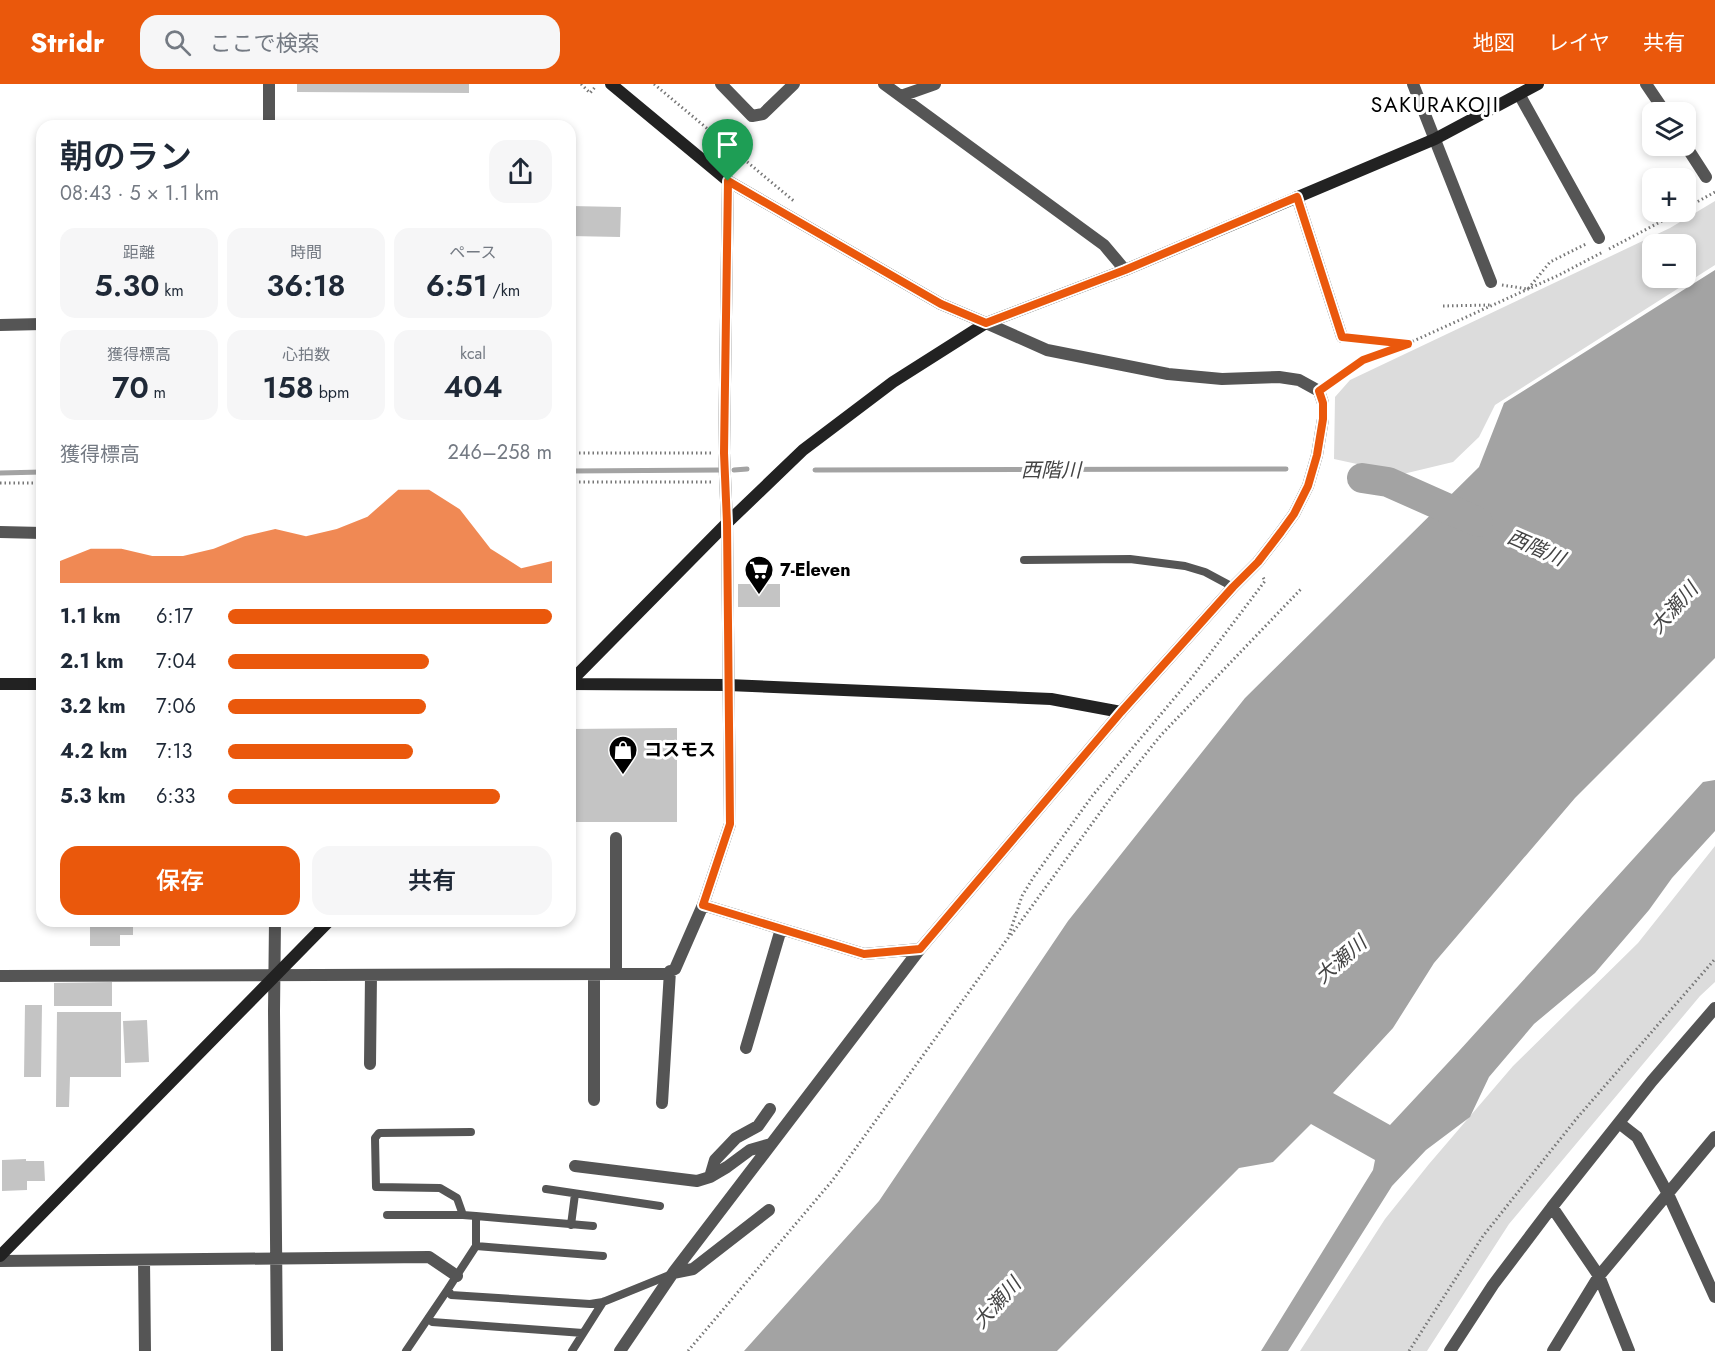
<!DOCTYPE html>
<html lang="ja">
<head>
<meta charset="utf-8">
<style>
  :root { --surface:#fff; --page:#f6f6f7; --text:#1f2937; --muted:#747a83; --accent:#ea580c }
  body { margin:0; font-family:Jost,"Noto Sans JP",sans-serif; background:var(--page); color:var(--text); height:100vh; display:flex; flex-direction:column; font-size:22px; white-space:nowrap }
  * { box-sizing:border-box; margin:0 }
  p { font-size:20px; color:var(--muted) }
  .icon { flex:none; width:33px; height:33px; fill:none; stroke:currentColor; stroke-width:2; stroke-linecap:round; stroke-linejoin:round }
  .map { position:relative; flex:1; overflow:hidden }
  .details { position:absolute; left:36px; top:36px; width:540px; height:807px; display:flex; flex-direction:column; background:var(--surface); border-radius:18px; box-shadow:0 3px 9px #0003 }
  .details>* { flex:none }
  .buttons { position:absolute; left:1642px; top:18px; display:grid; gap:12px }
  .buttons a { display:grid; place-items:center; width:54px; height:54px; border-radius:12px; background:var(--surface); box-shadow:0 3px 9px #0003; font-size:30px }
  .pin { position:absolute; display:grid; place-items:center; width:51px; height:51px; color:#fff; margin:-62px -26px; border-radius:50% 50% 50% 0; rotate:-45deg; box-shadow:0 0 6px #0007 }
  .pin .icon { rotate:45deg }
  .round { display:grid; place-items:center; flex:none; width:63px; height:63px; border-radius:18px; background:var(--page) }
  .summary { display:flex; align-items:center; justify-content:space-between; height:102px; padding:0 24px }
  h1 { font-size:33px; font-weight:600; line-height:45px }
  .stats { display:grid; grid-template-columns:repeat(3,1fr); gap:9px; height:102px; padding:6px 24px }
  .stats div { display:grid; align-content:center; border-radius:15px; background:var(--page); text-align:center }
  .stats b { font-size:30px; font-weight:600 }
  .stats small { font-size:16px; font-weight:400 }
  .stats p { font-size:16px }
  .chart { height:168px; padding:12px 24px }
  .chart p { display:flex; justify-content:space-between }
  .chart svg { width:100%; height:108px; margin-top:6px; fill:var(--accent); opacity:.7 }
  .primary-button { display:flex; gap:12px; margin-top:auto; padding:12px 24px }
  .primary-button a { flex:1; height:69px; border-radius:18px; background:var(--accent); color:#fff; font-size:24px; font-weight:600; line-height:69px; text-align:center }
  .primary-button a+a { background:var(--page); color:var(--text) }
  ul { padding:0 24px; list-style:none; font-size:20px }
  li { display:grid; grid-template-columns:96px 72px 1fr; align-items:center; height:45px }
  li i { height:15px; border-radius:8px; background:var(--accent) }
  header { display:flex; align-items:center; gap:36px; box-sizing:border-box; height:84px; padding:0 30px; background:var(--accent); color:#fff }
  header strong { font-size:28px }
  nav { display:flex; gap:33px; margin-inline-start:auto; font-size:21px }
  .search { width:420px; height:54px; background:var(--page); display:flex; align-items:center; gap:15px; box-sizing:border-box; padding:0 21px; border-radius:18px; color:var(--muted); font-size:22px }
  .map>svg:first-child { display:block }
  .green { fill:#dcdcdc; fill-rule:evenodd }
  .water { fill:#a3a3a3 }
  .lines { fill:none; stroke-linecap:round; stroke-linejoin:round }
  .stream { stroke:#a3a3a3; stroke-width:5 }
  .river { stroke:#a3a3a3; stroke-width:30 }
  .building { fill:#c4c4c4 }
  .path { stroke:#777; stroke-width:3; stroke-dasharray:1.5 3; stroke-linecap:butt }
  .lane { stroke:#555; stroke-width:8 }
  .street { stroke:#555; stroke-width:12 }
  .secondary { stroke:#222; stroke-width:12 }
  .route-casing { stroke:#fff; stroke-width:12 }
  .route { stroke:#ea580c; stroke-width:8 }
  .labels { text-anchor:middle; dominant-baseline:central; stroke-width:6; stroke-linejoin:round; paint-order:stroke }
  .poi-label { font-size:18px; font-weight:bold; fill:#000; stroke:#fff; text-anchor:start }
  .water-label { font-size:20px; font-style:italic; fill:#444; stroke:#fff }
  .quarter-label { font-size:21px; letter-spacing:1.5px; fill:#000; stroke:#fff }
</style>
</head>
<body>
<header>
<strong>Stridr</strong>
<div class="search"><svg class="icon" aria-label="search" viewBox="0 0 24 24"><circle cx="10" cy="10" r="6"/><path d="M15 15l6 6"/></svg>ここで検索</div>
<nav><a>地図</a><a>レイヤ</a><a>共有</a></nav>
</header>
<div class="map">
<svg width="1715" height="1267" viewBox="0 0 1715 1267">
  <rect width="100%" height="100%" fill="#fff"/>
  <!-- green -->
  <path class="green" d="M1715 117V181L1495 321 1479 353 1453 378 1403 390 1334 375 1335 313 1350 296 1670 144ZM1653 160H1686V194H1653Z
    M1715 762V898L1700 912 1509 1140 1427 1267H1300L1385 1135 1429 1080 1513 982 1638 859Z"/>
  <!-- water -->
  <path class="water" d="M1715 186V574L1575 714 1434 879 1393 944 1333 1009 1390 1041 1459 967 1703 698 1715 696V747L1672 794 1649 826 1595 889 1534 940 1489 993 1470 1033 1426 1066 1392 1102 1288 1267H1261L1373 1086 1375 1076 1311 1040 1273 1078 1239 1084 1057 1267H744L879 1117 1068 837 1245 614 1479 383 1504 319Z"/>
  <g class="lines">
    <!-- stream -->
    <path class="stream" d="M734 386 747 385
      M815 386 1286 385
      M570 387 720 386
      M0 389 42 388"/>
    <!-- river -->
    <path class="river" d="M1362 394 1388 398 1478 438"/>
  </g>
  <!-- building -->
  <path class="building" d="M297 0H469V9L297 8Z
    M570 122 621 123 620 153 570 152Z
    M738 500H780V523H738Z
    M677 644V738H570V645Z
    M90 837H133V851H120V862H90Z
    M112 898V922H54V899Z
    M25 921H42L41 993H24Z
    M57 928H121V993H70L69 1023H56Z
    M147 936 149 978 125 979 123 937Z
    M26 1075V1077H44L45 1097H27V1106L2 1107V1076Z"/>
  <g class="lines">
    <!-- path -->
    <path class="path" d="M581 0 590 9 596 2
      M654 0 795 118
      M1686 124 1715 108
      M1609 165 1679 128
      M1502 201 1528 205 1550 178 1586 160
      M1443 222 1490 221
      M1355 254 1409 259
      M1329 300 1363 276 1398 264 1559 191 1603 168
      M570 369H712
      M570 398H711
      M0 399H42
      M1011 851 1115 708 1161 651 1301 505
      M688 1267 832 1097 1008 854 1022 812 1033 794 1093 711 1193 592 1265 497 1262 491
      M1409 1267 1483 1152 1577 1034 1715 875"/>
    <!-- lane -->
    <path class="lane" d="M1024 476 1130 475 1185 482 1205 488 1233 503
      M471 1048 379 1049 375 1054 376 1103 440 1104 457 1114 463 1131 476 1132
      M546 1105 660 1122
      M387 1131H463
      M571 1141 575 1110
      M593 1142 476 1132V1162L448 1205 451 1211 590 1220 603 1218 672 1190
      M476 1162 603 1172
      M429 1233 432 1238 583 1249
      M406 1267 448 1205
      M572 1267 603 1218"/>
    <!-- street -->
    <path class="street" d="M269 0V42
      M721 0 752 32 763 30 794 0
      M884 0 1104 161 1125 186
      M1413 0 1491 198
      M1646 0 1665 28
      M1519 10 1599 154
      M901 12 935 0
      M1686 62 1706 93
      M1297 113 1342 253
      M0 241 42 240
      M0 448 42 449
      M616 754V890
      M703 821 864 870 920 865
      M275 837 274 927 277 1267
      M0 892 616 890H665L675 885 703 821 730 740 727 439 724 369 728 97
      M746 964 781 845
      M370 980 371 891
      M594 1016V891
      M662 1019 670 887
      M1619 1039 1637 1053 1668 1110 1715 1213
      M575 1082 697 1097 710 1093 727 1083 750 1066 771 1060
      M710 1093 715 1076 736 1054 758 1042 770 1025
      M1552 1123 1599 1192 1629 1267
      M144 1176 145 1267
      M0 1177 429 1173 457 1192
      M673 1189 693 1185 769 1126
      M620 1267 673 1189 920 865 1121 628 1233 503 1258 478 1281 448 1294 430 1308 402 1317 371 1323 335V319L1319 307 1299 296 1279 293 1222 295 1168 290 1047 266 986 239
      M1450 1267 1493 1201 1552 1123 1652 997 1715 924
      M1553 1267 1599 1192 1715 1053"/>
    <!-- secondary -->
    <path class="secondary" d="M611 0 728 97 941 220 986 239
      M570 598 727 439 803 366 893 298 986 239 1125 186 1435 55 1538 0
      M0 600H42
      M570 600 728 601 1051 615 1121 628
      M0 1172 329 837"/>
  </g>
  <g class="lines">
    <!-- route casing -->
    <g class="route-casing">
      <path id="route" d="M728 97 941 220 986 239 1125 186 1297 113 1342 253 1408 260 1363 276 1319 307 1323 319V335L1317 371 1308 402 1294 430 1281 448 1258 478 1233 503 1121 628 920 865 864 870 703 821 730 740 727 439 724 369Z"/>
    </g>
    <!-- route -->
    <use href="#route" class="route"/>
  </g>
  <!-- icons -->
  <defs>
    <g id="supermarket-pin" transform="scale(1.5)"><path d="M0 17L-7.5 6A9.5 9.5 0 1 1 7.5 6Z" fill="#000" stroke="#fff"/><path d="M-6-5.5h2.5l.6 2H6L4.5 2H-2.5L-4.4-4H-6ZM-1.5 3.2a1.3 1.3 0 1 0 .1 0ZM3 3.2a1.3 1.3 0 1 0 .1 0Z" fill="#fff"/></g>
    <g id="shop-pin" transform="scale(1.5)"><path d="M0 17L-7.5 6A9.5 9.5 0 1 1 7.5 6Z" fill="#000" stroke="#fff"/><path d="M-5-2.5h2.3a2.7 3.5 0 0 1 5.4 0H5L5.5 6h-11ZM-1.5-2.5h3a1.5 2.3 0 0 0-3 0Z" fill="#fff"/></g>
  </defs>
  <g fill-rule="evenodd">
    <use href="#supermarket-pin" x="759" y="486"/>
    <use href="#shop-pin" x="623" y="666"/>
  </g>
  <g class="labels">
    <!-- poi labels -->
    <g class="poi-label">
      <text x="780" y="486">7-Eleven</text>
      <text x="644" y="666">コスモス</text>
    </g>
    <!-- water labels -->
    <g class="water-label">
      <text x="1051" y="386">西階川</text>
      <text transform="translate(1536 464) rotate(24)">西階川</text>
      <text transform="translate(1674 524) rotate(-48)">大瀬川</text>
      <text transform="translate(1341 876) rotate(-41)">大瀬川</text>
      <text transform="translate(997 1219) rotate(-48)">大瀬川</text>
    </g>
    <!-- quarter labels -->
    <g class="quarter-label">
      <text x="1435" y="21">SAKURAKOJI</text>
    </g>
  </g>
</svg>
<div class="buttons">
<a><svg class="icon" aria-label="layers" viewBox="0 0 24 24"><path d="M12 4l9 5-9 5-9-5zM3 14l9 5 9-5"/></svg></a>
<a>+</a>
<a>−</a>
</div>
<div class="pin" style="left:728px;top:97px;background:#1e9e55"><svg class="icon" aria-label="arrive" viewBox="0 0 24 24"><path d="M6 21V4h12l-3 4 3 4H6"/></svg></div>
<section class="details">
<div class="summary"><div><h1>朝のラン</h1><p>08:43 · 5 × 1.1 km</p></div><a class="round"><svg class="icon" aria-label="share" viewBox="0 0 24 24"><path d="M12 15V3M7 8l5-5 5 5M5 13v7h14v-7"/></svg></a></div>
<div class="stats">
<div><p>距離</p><b>5.30<small> km</small></b></div>
<div><p>時間</p><b>36:18</b></div>
<div><p>ペース</p><b>6:51<small> /km</small></b></div>
</div>
<div class="stats">
<div><p>獲得標高</p><b>70<small> m</small></b></div>
<div><p>心拍数</p><b>158<small> bpm</small></b></div>
<div><p>kcal</p><b>404</b></div>
</div>
<div class="chart"><p><span>獲得標高</span>246–258 m</p>
<svg viewBox="0 0 160 44" preserveAspectRatio="none"><path d="M0 44V35L10 30L20 30L30 33L40 33L50 30L60 25L70 22L80 25L90 22L100 17L110 6L120 6L130 14L140 30L150 38L160 35V44z"/></svg>
</div>
<ul>
<li><b>1.1 km</b>6:17<i style="width:100%"></i></li>
<li><b>2.1 km</b>7:04<i style="width:62%"></i></li>
<li><b>3.2 km</b>7:06<i style="width:61%"></i></li>
<li><b>4.2 km</b>7:13<i style="width:57%"></i></li>
<li><b>5.3 km</b>6:33<i style="width:84%"></i></li>
</ul>
<div class="primary-button"><a>保存</a><a>共有</a></div>
</section>
</div>
</body>
</html>
